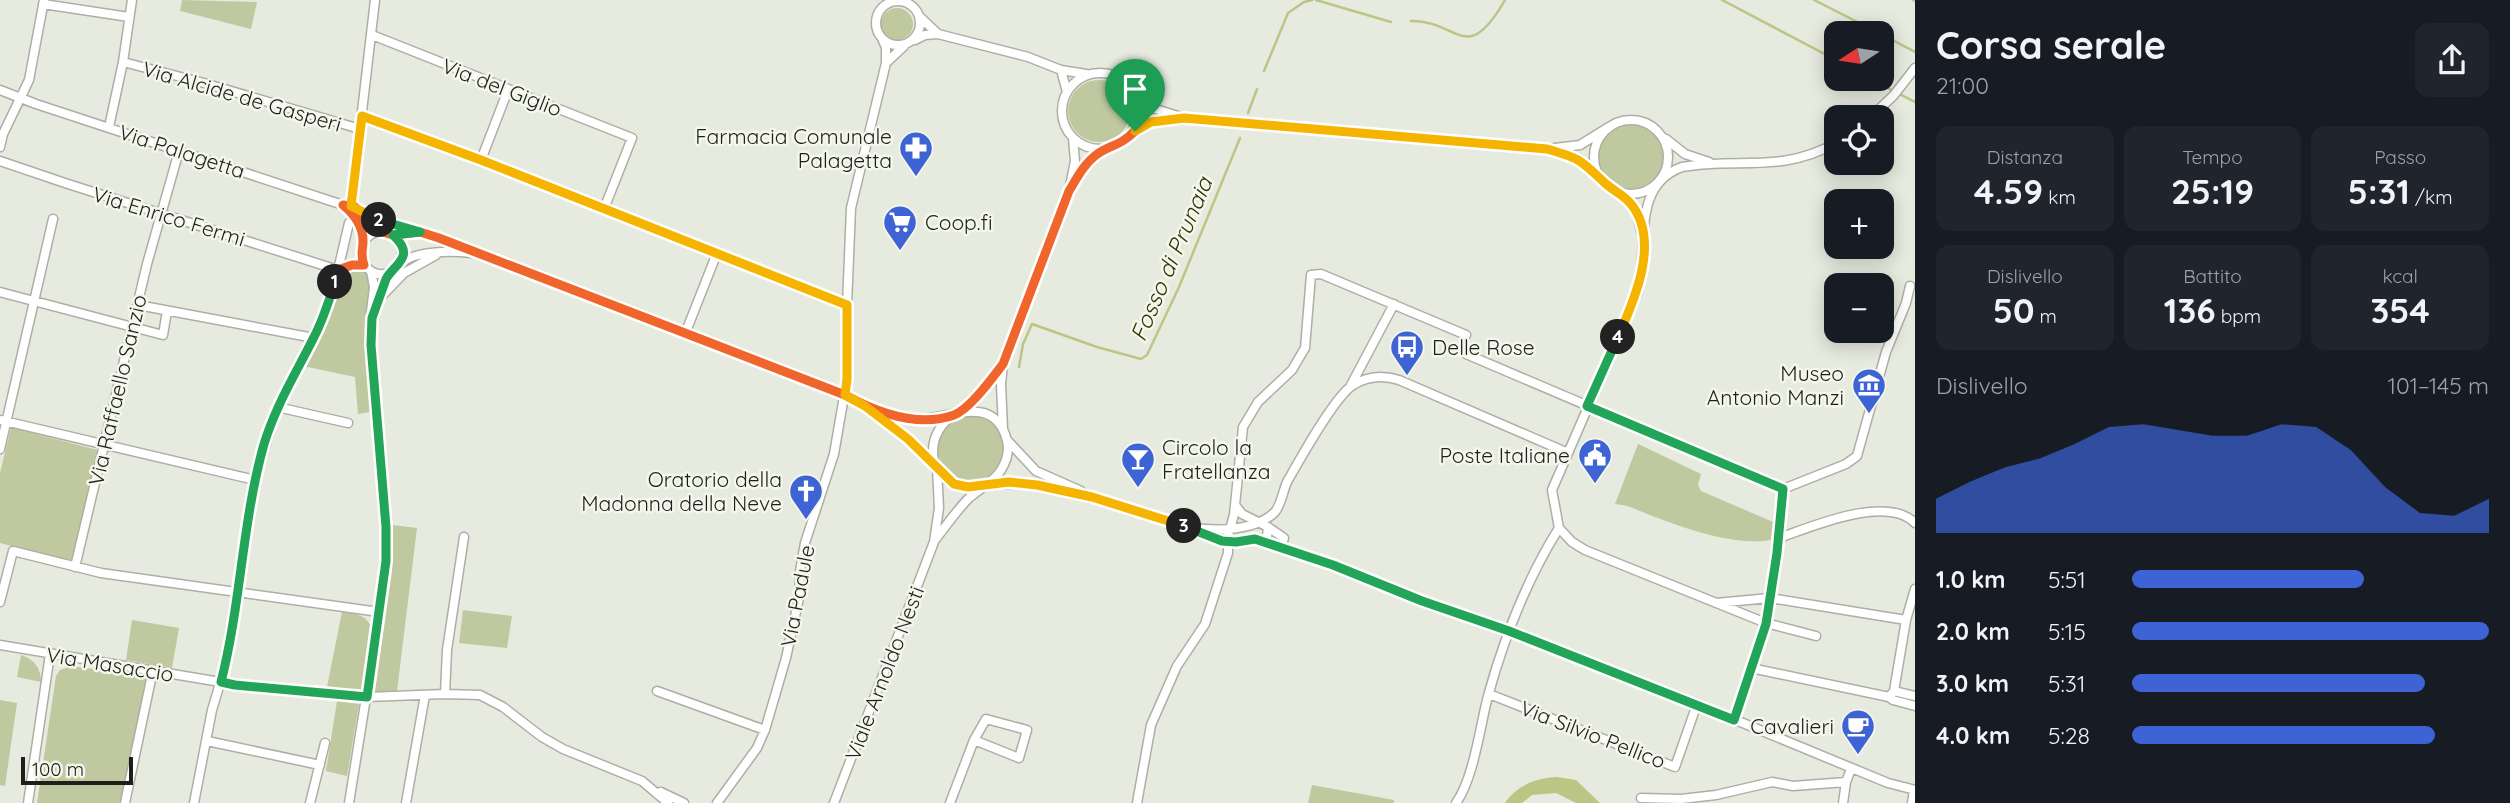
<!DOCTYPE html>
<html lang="it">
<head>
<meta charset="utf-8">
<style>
  :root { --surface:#171b24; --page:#20242c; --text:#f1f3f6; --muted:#9ea1a6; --accent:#3d63d4 }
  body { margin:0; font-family:Quicksand,sans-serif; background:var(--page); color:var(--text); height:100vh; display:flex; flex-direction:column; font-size:26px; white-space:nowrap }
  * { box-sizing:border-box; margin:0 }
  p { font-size:23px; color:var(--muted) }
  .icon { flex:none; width:38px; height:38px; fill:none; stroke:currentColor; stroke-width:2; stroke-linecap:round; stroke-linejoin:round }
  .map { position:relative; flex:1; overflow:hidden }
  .side { display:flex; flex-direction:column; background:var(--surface); width:595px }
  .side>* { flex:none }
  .needle { width:46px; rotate:258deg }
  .buttons { position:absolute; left:1824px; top:21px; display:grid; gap:14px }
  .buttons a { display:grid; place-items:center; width:70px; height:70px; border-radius:14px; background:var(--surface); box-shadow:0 4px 18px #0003; font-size:35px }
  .scale { position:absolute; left:21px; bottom:18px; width:112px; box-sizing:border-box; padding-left:7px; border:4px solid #1e1f1b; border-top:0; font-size:19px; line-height:24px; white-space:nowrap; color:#1e1f1b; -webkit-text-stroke:5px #f4f7eb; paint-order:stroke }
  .pin { position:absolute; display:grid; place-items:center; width:60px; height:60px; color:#fff; margin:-72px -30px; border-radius:50% 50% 50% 0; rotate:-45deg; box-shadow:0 0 7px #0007 }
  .pin .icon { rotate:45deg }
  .km { position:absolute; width:35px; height:35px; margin:-18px; border-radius:50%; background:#222; color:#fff; font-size:19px; line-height:35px; text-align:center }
  .round { display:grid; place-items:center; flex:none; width:74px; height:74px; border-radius:14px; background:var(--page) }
  .summary { display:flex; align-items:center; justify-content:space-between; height:119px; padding:0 21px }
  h1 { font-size:38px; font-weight:700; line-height:52px }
  .figures { display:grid; grid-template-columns:repeat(3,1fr); gap:10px; height:119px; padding:7px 21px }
  .figures div { display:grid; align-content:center; border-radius:14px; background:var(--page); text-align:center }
  .figures b { font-size:35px; font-weight:700 }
  .figures small { font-size:19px; font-weight:400 }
  .figures p { font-size:19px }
  .chart { height:196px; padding:14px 21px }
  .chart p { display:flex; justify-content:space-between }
  .chart svg { width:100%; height:126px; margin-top:7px; fill:var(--accent); opacity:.7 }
  ul { padding:0 21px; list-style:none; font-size:23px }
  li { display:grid; grid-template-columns:112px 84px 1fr; align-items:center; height:52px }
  li i { height:18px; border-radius:9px; background:var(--accent) }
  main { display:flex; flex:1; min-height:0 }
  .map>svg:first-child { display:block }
  .green { fill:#c0c89f }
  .water { fill:#bbc684 }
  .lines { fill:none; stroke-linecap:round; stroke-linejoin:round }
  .stream { stroke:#bbc684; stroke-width:2.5 }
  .minor-casing { stroke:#adafa4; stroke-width:11 }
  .minor { stroke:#fff; stroke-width:8 }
  .split-1-casing { stroke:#fff; stroke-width:14 }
  .split-2-casing { stroke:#fff; stroke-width:14 }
  .split-3-casing { stroke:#fff; stroke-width:14 }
  .split-4-casing { stroke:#fff; stroke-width:14 }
  .split-5-casing { stroke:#fff; stroke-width:14 }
  .split-1 { stroke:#f0652b; stroke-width:9 }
  .split-2 { stroke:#22a559; stroke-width:9 }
  .split-3 { stroke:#f5b400; stroke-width:9 }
  .split-4 { stroke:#22a559; stroke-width:9 }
  .split-5 { stroke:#f5b400; stroke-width:9 }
  .labels { text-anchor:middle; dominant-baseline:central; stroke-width:5; stroke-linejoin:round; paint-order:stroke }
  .street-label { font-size:21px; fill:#1e1f1b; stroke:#f4f7eb }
  .poi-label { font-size:21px; fill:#1e1f1b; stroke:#f4f7eb; text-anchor:end }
  .water-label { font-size:23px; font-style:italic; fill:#2f3501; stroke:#f4f7eb }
</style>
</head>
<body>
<main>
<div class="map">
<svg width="1915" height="803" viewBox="0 0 1915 803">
  <rect width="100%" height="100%" fill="#e7eade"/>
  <!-- green -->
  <path class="green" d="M182 0 257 2 251 29 180 11Z
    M881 24a16 16 0 1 1 32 0a16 16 0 1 1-32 0Z
    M1068 111a31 31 0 1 1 62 0a31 31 0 1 1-62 0Z
    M1598 156a33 33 0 1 1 66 0a33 33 0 1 1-66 0Z
    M352 265 371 271 377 411 358 414 355 377 298 365 338 270Z
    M938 449a33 33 0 1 1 66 0a33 33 0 1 1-66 0Z
    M11 428 102 451 75 562 0 543V473Z
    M1638 444 1701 474 1698 485 1701 491 1773 522 1771 540C1736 546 1689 530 1655 517 1641 512 1630 505 1615 504Z
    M393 525 417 528 397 691H375L392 572Z
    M463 610 512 616 507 648 459 643Z
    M342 612C354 614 365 614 370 625L361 690 327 687Z
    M132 620 179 628 172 668 126 660Z
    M21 655C34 659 41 668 41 682L17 677Z
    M72 666 149 677 120 803H37L56 676 60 670Z
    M0 700 17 703 5 786 0 785Z
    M337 701 359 704 347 776 326 771Z
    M1312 785 1394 800V803H1308Z"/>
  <!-- water -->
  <path class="water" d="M1557 777 1576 780 1600 803H1576L1556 793 1532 795 1522 803H1505C1517 785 1536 778 1557 777Z"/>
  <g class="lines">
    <!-- stream -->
    <path class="stream" d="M1316 0 1391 22
      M1722 0 1836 60
      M1814 0 1879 33
      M1913 0 1915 1
      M1411 21C1458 20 1466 68 1505 0
      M1881 34 1915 52
      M1264 71 1288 13 1304 2 1312 0
      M1870 79 1915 102
      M1248 113 1257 89
      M1019 367 1023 344 1032 324 1097 347 1141 359 1147 355 1179 287 1240 138"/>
    <!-- minor casing -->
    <g class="minor-casing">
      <path id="minor" d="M876 23a22 22 0 1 1 44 0a22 22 0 1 1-44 0Z
        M43 4 129 17
        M938 34 1028 57 1061 70
        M372 35 632 138 604 209
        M915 40 925 35 938 34 920 17
        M883 41 886 47V63L904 46
        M123 62 204 83 360 129
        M1062 111a38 38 0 1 1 76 0a38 38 0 1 1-76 0Z
        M0 90 36 104 343 205 353 206 385 222 439 238 845 395C879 413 907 438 936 464
        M1067 92 1061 70 1086 74
        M1136 97 1146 106 1178 116
        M362 116 481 160 847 305
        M1871 117 1894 95 1915 68
        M1594 157a37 37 0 1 1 74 0a37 37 0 1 1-74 0Z
        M109 127 123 62 132 0
        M1130 135C1145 120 1164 119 1184 118L1547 149 1580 145 1609 127
        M1666 139 1685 154 1709 162
        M0 147 3 134 29 80 44 0
        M1553 151 1579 159 1597 174
        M481 160 508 90
        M0 161 68 184 338 270
        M1074 183 1089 161 1102 151
        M1621 194 1636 211 1641 231
        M343 205 358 220 364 242
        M351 206 375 0
        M358 211 382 232
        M416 232C409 233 400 236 393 235 389 235 386 232 382 232 363 231 358 251 364 265 370 271 375 275 383 274 393 274 395 268 401 263 417 250 452 251 472 253
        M393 235 402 247 401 263
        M338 270 352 265H364
        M0 292 163 335 167 311
        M379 299 404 273 436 255
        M138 305 314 338
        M372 318 389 273
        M685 334 717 253
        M1466 354 1783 489 1846 464 1857 456 1886 352 1906 303 1910 286
        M1351 385 1394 304
        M277 407 348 423
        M871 408C887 413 903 419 919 419 948 419 990 395 1005 434 1010 446 1008 459 1001 470 994 482 979 489 969 498 956 511 946 526 935 540
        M960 411 991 381 1001 367
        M954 415C928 430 924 470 954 484 970 491 1007 481 1028 484 1085 492 1138 514 1193 528 1218 531 1256 531 1275 512 1281 505 1283 491 1287 482 1299 461 1334 397 1353 385 1368 376 1383 375 1399 380L1566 452
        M0 420 255 480
        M1003 429 1001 384 1003 364 1069 191 1075 161 1073 138
        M1007 440 1036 471 1081 491
        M0 449 53 219
        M1235 505 1242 514 1268 527 1267 537 1260 541
        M1268 527 1284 538 1280 549
        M1199 531 1229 542 1258 540 1333 565 1422 601 1509 631 1697 704 1888 783 1915 790
        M1779 538C1811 527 1886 494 1915 523
        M75 567 147 264 179 151
        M0 602 13 551 101 573 379 612
        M1716 603 1770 598 1906 620
        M1816 636 1766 623 1585 550 1572 542 1559 528 1552 490 1637 294C1650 251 1629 186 1682 167 1738 157 1780 174 1836 143
        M0 645 244 686 367 697 445 694 480 695 503 707 542 737 563 749 642 781 668 803
        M1751 668 1889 697 1893 700 1915 706
        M657 691 765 730
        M1894 691 1915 696
        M445 694 447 650 464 537
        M1489 694 1675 767 1697 704
        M1889 697 1894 691 1906 620 1915 589
        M1734 720 1766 623 1777 553 1783 489
        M207 741 320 765
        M661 792 684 803
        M1641 798 1681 799 1716 795 1772 782 1793 786 1846 782
        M28 803 50 654
        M125 803 153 670
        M194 803 212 710 224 670 255 480 277 407 324 314 338 270 349 223
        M310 803 325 743
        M349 803 373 654 386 561V527L371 345V312L374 287 371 271
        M406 803 425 695
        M717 803 757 748 765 730 786 658 799 598 800 571 805 543 834 454 847 379V305L851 208 886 63
        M834 803 934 542 939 508 937 468
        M950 803 974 740 986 719 1027 730 1019 758 974 740
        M1137 803 1151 725 1177 666 1205 624 1228 553V536L1234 515 1243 427 1258 402 1292 370 1305 348 1311 275 1321 274 1466 335
        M1456 803C1474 778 1480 726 1488 696 1504 638 1527 579 1559 528
        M1843 803 1846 782 1851 769
        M1912 803 1914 790"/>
    </g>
    <!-- minor -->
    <use href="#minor" class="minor"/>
  </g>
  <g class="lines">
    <!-- split-1 casing -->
    <g class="split-1-casing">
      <path id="split-1" d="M335 282 338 270 352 265H364C360 255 363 250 363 241 363 226 354 214 343 205L355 207 369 222 382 232 393 235 420 232 439 238 845 395C876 412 918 428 954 415 970 409 992 378 1003 364L1069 191C1077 178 1084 164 1096 155 1111 144 1119 147 1135 131"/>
    </g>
    <!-- split-2 casing -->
    <g class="split-2-casing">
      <path id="split-2" d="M335 282C329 301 323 320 314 337 296 373 276 405 264 444 242 522 241 604 221 682L235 685 367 697 386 561V527L371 345 372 318 386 279C394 264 417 257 393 235L420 232 379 220"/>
    </g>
    <!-- split-3 casing -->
    <g class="split-3-casing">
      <path id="split-3" d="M379 220 351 206 362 116 481 160 847 305V379L845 395 865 406 908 439 954 484 968 487 1009 482 1037 485 1092 497 1184 526"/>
    </g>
    <!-- split-4 casing -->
    <g class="split-4-casing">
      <path id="split-4" d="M1184 526 1222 541 1236 542 1255 539 1333 565 1422 601 1509 631 1734 720 1766 624 1777 553 1783 489 1587 406 1618 337"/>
    </g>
    <!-- split-5 casing -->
    <g class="split-5-casing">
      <path id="split-5" d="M1135 131 1151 122 1184 118 1547 149C1582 159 1580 160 1606 184 1614 191 1624 195 1631 204 1661 241 1634 301 1618 337"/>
    </g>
    <!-- split-1 -->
    <use href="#split-1" class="split-1"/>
    <!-- split-2 -->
    <use href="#split-2" class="split-2"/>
    <!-- split-3 -->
    <use href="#split-3" class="split-3"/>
    <!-- split-4 -->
    <use href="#split-4" class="split-4"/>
    <!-- split-5 -->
    <use href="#split-5" class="split-5"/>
  </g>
  <!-- icons -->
  <defs>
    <g id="pharmacy-pin" transform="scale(1.75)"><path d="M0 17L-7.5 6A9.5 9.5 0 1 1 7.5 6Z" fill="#3d63d4" stroke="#f4f7eb"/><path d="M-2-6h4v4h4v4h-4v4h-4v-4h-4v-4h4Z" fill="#fff"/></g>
    <g id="supermarket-pin" transform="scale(1.75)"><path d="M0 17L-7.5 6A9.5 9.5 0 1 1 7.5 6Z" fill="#3d63d4" stroke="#f4f7eb"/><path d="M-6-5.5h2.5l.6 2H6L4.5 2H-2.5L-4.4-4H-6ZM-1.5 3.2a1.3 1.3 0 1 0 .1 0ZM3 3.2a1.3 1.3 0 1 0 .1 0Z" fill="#fff"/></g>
    <g id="bus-pin" transform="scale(1.75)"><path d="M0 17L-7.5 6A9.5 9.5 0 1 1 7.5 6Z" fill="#3d63d4" stroke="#f4f7eb"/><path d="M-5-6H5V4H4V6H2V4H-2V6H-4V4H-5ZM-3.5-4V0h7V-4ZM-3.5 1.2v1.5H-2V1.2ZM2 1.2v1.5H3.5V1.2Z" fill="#fff"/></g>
    <g id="museum-pin" transform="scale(1.75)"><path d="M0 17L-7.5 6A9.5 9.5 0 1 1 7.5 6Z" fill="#3d63d4" stroke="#f4f7eb"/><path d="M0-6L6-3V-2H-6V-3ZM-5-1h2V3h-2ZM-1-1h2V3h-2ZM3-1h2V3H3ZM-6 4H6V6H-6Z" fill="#fff"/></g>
    <g id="civic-pin" transform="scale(1.75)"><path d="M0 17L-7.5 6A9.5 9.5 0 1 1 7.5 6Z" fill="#3d63d4" stroke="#f4f7eb"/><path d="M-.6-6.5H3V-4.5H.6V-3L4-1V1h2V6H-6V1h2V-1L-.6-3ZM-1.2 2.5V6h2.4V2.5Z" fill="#fff"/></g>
    <g id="bar-pin" transform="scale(1.75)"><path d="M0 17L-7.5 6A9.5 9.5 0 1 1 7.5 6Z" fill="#3d63d4" stroke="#f4f7eb"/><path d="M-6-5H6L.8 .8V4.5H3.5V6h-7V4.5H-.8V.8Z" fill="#fff"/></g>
    <g id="church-pin" transform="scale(1.75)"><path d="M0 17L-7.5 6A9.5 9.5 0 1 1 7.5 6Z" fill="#3d63d4" stroke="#f4f7eb"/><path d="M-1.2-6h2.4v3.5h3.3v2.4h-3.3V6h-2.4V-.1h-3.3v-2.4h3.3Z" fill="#fff"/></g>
    <g id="cafe-pin" transform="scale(1.75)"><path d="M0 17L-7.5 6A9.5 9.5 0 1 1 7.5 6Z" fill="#3d63d4" stroke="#f4f7eb"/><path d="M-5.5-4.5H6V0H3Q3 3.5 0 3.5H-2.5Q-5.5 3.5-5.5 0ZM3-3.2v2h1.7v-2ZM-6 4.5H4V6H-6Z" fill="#fff"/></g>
  </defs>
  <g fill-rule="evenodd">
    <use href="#pharmacy-pin" x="916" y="148"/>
    <use href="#supermarket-pin" x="900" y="222"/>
    <use href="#bus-pin" x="1407" y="347"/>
    <use href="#museum-pin" x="1869" y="385"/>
    <use href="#civic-pin" x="1595" y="455"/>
    <use href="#bar-pin" x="1138" y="459"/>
    <use href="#church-pin" x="806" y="491"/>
    <use href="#cafe-pin" x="1858" y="726"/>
  </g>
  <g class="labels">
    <!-- street labels -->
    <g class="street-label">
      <text transform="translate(502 87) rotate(21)">Via del Giglio</text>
      <text transform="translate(242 96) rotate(16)">Via Alcide de Gasperi</text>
      <text transform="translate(182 151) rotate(18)">Via Palagetta</text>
      <text transform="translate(169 216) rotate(17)">Via Enrico Fermi</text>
      <text transform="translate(117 390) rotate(-77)">Via Raffaello Sanzio</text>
      <text transform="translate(797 596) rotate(-79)">Via Padule</text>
      <text transform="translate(110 664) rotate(9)">Via Masaccio</text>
      <text transform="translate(884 673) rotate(-69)">Viale Arnoldo Nesti</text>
      <text transform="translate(1593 734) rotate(21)">Via Silvio Pellico</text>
    </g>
    <!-- poi labels -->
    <g class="poi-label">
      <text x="892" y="136">Farmacia Comunale<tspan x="892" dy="24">Palagetta</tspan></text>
      <text x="925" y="222" text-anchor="start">Coop.fi</text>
      <text x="1432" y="347" text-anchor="start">Delle Rose</text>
      <text x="1844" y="373">Museo<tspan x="1844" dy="24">Antonio Manzi</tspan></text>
      <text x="1162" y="447" text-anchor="start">Circolo la<tspan x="1162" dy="24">Fratellanza</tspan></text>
      <text x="1570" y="455">Poste Italiane</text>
      <text x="782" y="479">Oratorio della<tspan x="782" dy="24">Madonna della Neve</tspan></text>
      <text x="1834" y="726">Cavalieri</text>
    </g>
    <!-- water labels -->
    <g class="water-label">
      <text transform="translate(1171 259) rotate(-67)">Fosso di Prunaia</text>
    </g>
  </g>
</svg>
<div class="buttons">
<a><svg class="needle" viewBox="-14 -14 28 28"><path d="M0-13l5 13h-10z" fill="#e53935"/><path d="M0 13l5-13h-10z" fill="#9ea1a6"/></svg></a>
<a><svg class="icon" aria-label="locate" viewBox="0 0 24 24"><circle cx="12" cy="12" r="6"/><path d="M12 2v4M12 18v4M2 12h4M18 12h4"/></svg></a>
<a>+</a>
<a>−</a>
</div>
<div class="scale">100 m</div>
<div class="pin" style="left:1135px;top:131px;background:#1e9e55"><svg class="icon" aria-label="arrive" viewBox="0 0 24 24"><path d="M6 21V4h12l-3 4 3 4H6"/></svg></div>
<b class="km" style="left:335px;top:282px">1</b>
<b class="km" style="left:379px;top:220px">2</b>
<b class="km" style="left:1184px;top:526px">3</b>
<b class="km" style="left:1618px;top:337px">4</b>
</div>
<section class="side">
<div class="summary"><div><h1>Corsa serale</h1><p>21:00</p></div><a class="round"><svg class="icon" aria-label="share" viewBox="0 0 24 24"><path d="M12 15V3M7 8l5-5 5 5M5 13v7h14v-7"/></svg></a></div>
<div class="figures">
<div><p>Distanza</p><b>4.59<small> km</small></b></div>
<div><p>Tempo</p><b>25:19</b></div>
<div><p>Passo</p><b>5:31<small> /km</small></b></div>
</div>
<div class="figures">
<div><p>Dislivello</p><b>50<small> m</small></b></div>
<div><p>Battito</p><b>136<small> bpm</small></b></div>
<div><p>kcal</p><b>354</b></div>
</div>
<div class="chart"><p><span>Dislivello</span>101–145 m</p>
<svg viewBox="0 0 160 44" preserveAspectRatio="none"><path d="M0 44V32L10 26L20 21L30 18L40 13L50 7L60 6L70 8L80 10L90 10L100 6L110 7L120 15L130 28L140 37L150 38L160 32V44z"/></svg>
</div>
<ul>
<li><b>1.0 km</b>5:51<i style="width:65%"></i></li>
<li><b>2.0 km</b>5:15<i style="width:100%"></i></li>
<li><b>3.0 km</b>5:31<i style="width:82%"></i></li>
<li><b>4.0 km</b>5:28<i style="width:85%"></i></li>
</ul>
</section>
</main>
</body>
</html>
